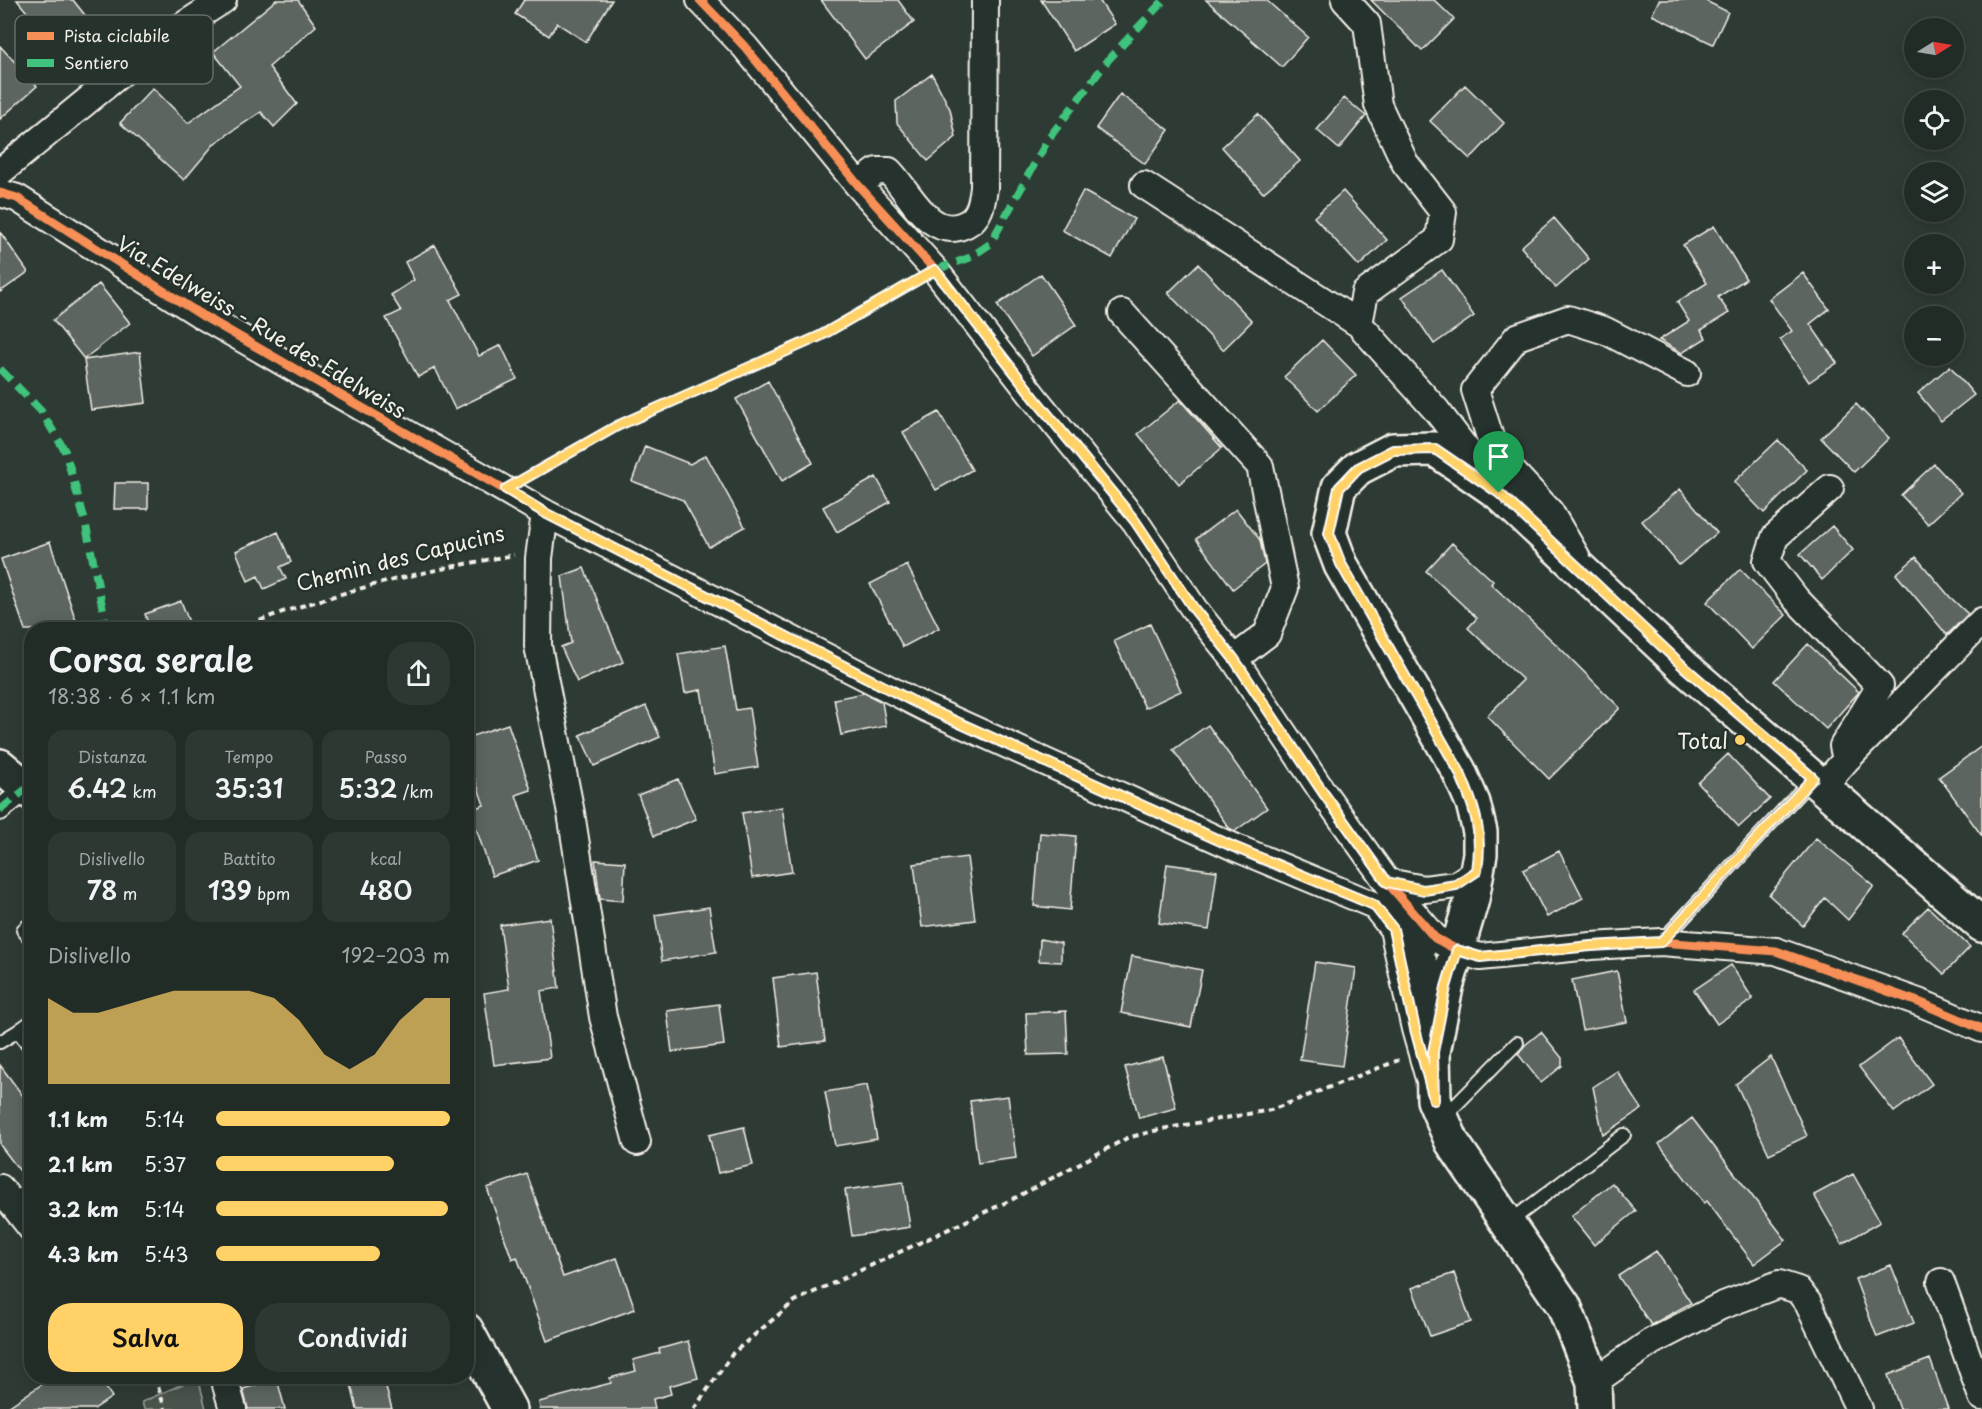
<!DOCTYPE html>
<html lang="it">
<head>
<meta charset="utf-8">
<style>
  :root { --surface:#222c27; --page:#2e3833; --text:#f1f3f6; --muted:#a2a7a7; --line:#3f4844; --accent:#ffd166 }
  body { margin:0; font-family:"Playpen Sans",sans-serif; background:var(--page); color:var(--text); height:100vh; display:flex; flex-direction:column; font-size:22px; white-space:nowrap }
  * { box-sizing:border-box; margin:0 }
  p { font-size:20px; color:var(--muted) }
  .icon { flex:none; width:33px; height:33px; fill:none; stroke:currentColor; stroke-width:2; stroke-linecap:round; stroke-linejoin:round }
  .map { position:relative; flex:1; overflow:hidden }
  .drawer { position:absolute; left:24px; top:622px; width:450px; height:762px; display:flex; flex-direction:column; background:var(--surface); border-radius:24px; box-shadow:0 3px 15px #0003,0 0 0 2px var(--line) }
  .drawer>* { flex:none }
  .needle { width:39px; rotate:79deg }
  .fabs { position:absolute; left:1904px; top:18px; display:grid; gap:12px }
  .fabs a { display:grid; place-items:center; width:60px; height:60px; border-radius:50%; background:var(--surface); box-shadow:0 3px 15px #0003,0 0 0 2px var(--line); font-size:30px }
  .pin { position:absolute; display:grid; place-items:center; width:51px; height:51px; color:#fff; margin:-62px -26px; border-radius:50% 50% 50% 0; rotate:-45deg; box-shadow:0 0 6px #0007 }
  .pin .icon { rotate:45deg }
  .round { display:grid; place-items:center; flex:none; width:63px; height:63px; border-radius:24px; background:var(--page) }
  .headline { display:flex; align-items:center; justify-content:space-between; height:102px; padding:0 24px }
  h1 { font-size:33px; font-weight:600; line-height:45px }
  .stats { display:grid; grid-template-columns:repeat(3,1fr); gap:9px; height:102px; padding:6px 24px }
  .stats div { display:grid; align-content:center; border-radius:15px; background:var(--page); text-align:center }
  .stats b { font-size:26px; font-weight:600 }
  .stats small { font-size:16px; font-weight:400 }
  .stats p { font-size:16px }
  .chart { height:168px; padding:12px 24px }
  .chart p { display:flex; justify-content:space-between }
  .chart svg { width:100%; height:108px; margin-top:6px; fill:var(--accent); opacity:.7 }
  .cta { display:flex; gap:12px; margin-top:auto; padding:12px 24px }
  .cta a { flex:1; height:69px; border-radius:24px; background:var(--accent); color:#111; font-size:24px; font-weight:600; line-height:69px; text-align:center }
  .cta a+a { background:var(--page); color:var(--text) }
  ul { padding:0 24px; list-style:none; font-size:20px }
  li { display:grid; grid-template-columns:96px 72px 1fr; align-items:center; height:45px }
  li i { height:15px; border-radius:8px; background:var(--accent) }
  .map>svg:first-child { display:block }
  .green { fill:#48524c; stroke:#9ea29a; stroke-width:1.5 }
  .building { fill:#5c655e; stroke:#f4f1e8; stroke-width:1.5 }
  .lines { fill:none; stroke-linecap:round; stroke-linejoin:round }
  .service-casing { stroke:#f4f1e8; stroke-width:16 }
  .pedestrian-casing { stroke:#f4f1e8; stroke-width:24 }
  .minor-casing { stroke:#f4f1e8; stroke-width:30 }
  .secondary-casing { stroke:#f4f1e8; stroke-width:38 }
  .path { stroke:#f4f1e8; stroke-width:4; stroke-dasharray:6 4.5; stroke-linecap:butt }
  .service { stroke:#26332d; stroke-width:12 }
  .pedestrian { stroke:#26332d; stroke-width:20 }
  .minor { stroke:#26332d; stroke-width:26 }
  .secondary { stroke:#26332d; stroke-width:33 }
  .quiet { stroke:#40c37c; stroke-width:8; stroke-dasharray:15 8; stroke-linecap:butt }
  .cycleway-casing { stroke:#26332d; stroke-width:13 }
  .cycleway { stroke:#f78f57; stroke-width:9 }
  .route-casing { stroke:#fff; stroke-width:12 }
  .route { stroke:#ffd166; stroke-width:8 }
  .poi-dot { fill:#ffd166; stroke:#26332d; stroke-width:2 }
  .labels { text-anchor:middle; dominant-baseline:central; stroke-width:5; stroke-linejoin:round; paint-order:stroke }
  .street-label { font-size:21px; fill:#f4f1e8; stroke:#26332d }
  .poi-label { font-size:21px; fill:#f4f1e8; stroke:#26332d; text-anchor:end }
  .key { fill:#26332d; stroke:#646c65; stroke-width:1.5 }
  .key-label { font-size:16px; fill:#f4f1e8 }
</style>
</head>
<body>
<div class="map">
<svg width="1982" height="1409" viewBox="0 0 1982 1409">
  <rect width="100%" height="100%" fill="#2e3b34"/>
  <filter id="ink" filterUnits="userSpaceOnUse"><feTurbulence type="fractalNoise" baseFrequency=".0167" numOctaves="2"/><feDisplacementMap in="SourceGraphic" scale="12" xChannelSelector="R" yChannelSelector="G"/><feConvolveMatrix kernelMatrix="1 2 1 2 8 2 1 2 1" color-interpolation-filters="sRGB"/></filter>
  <g filter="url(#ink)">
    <!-- green -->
    <path class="green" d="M198 1377 206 1409H144L142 1402Z"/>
    <!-- building -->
    <path class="building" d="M17 0H73L96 29 63 56Z
      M276 0H298L316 26 269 67 297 104 274 127 261 112 215 143 184 180 120 123 153 88 188 123 240 86 213 52Z
      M524 0H612L586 42 557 23 549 36 515 14Z
      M821 0H898L914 22 865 59Z
      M1041 0H1099L1115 24 1074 51Z
      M1206 0H1266L1308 37 1282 67Z
      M1371 0H1434L1454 19 1422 51Z
      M1659 0H1704L1728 12 1713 44 1652 15Z
      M0 46 37 86 0 119Z
      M932 74 950 109 956 137 928 161 897 123 896 101Z
      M1465 85 1504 123 1470 159 1430 121Z
      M1120 94 1169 130 1145 164 1096 128Z
      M1344 98 1366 116 1339 149 1317 130Z
      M1258 114 1300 161 1263 193 1222 147Z
      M1083 191 1134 219 1112 258 1062 230Z
      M1343 191 1387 240 1359 266 1314 217Z
      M1554 218 1589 259 1556 288 1521 247Z
      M1714 226 1746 279 1718 297 1729 313 1701 330 1706 338 1682 353 1659 340 1689 321 1677 302 1707 283 1683 245Z
      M0 232 28 272 0 292Z
      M435 245 462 294 450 300 479 356 501 345 517 379 455 409 435 368 418 377 386 318 401 311 391 295 414 280 405 262Z
      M1198 264 1252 321 1223 350 1168 293Z
      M1442 270 1474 316 1434 344 1402 297Z
      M1803 273 1829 309 1810 324 1837 363 1809 382 1780 339 1792 331 1769 299Z
      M1041 274 1076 325 1032 356 997 305Z
      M99 284 130 323 84 359 53 320Z
      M1322 340 1356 375 1318 411 1284 377Z
      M140 352 146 403 91 410 84 360Z
      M1950 366 1974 395 1941 421 1918 393Z
      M768 381 813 463 782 481 736 399Z
      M1180 400 1222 448 1179 484 1138 434Z
      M1856 404 1889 438 1854 472 1821 438Z
      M939 412 972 470 936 490 903 432Z
      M1778 440 1807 470 1764 513 1734 482Z
      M645 446 690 464 706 455 745 527 709 547 683 500 632 481Z
      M1934 464 1961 493 1928 524 1901 495Z
      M876 477 890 502 837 532 823 507Z
      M115 483H148V509H114Z
      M1680 489 1717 533 1679 565 1642 521Z
      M1236 509 1260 540 1265 564 1233 589 1196 539Z
      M1832 526 1853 550 1822 580 1800 554Z
      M278 532 291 562 280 567 286 579 264 589 258 576 248 581 236 551Z
      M50 542 79 630H25L1 559Z
      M1452 543 1493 581 1491 584 1558 646 1620 708 1549 779 1487 716 1523 680 1468 628 1477 618 1426 571Z
      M1916 557 1950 597 1968 614 1947 635 1896 574Z
      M907 565 939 628 903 647 870 584Z
      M584 568 623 662 577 682 561 647 571 643 562 576Z
      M1740 569 1786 615 1752 649 1707 602Z
      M181 601 192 630H150L145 614Z
      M1150 624 1181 691 1145 708 1114 641Z
      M1808 644 1859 692 1826 729 1774 681Z
      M725 646 736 710 749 708 758 767 715 774 701 690 685 693 678 654Z
      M864 693 882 702 886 726 841 735 834 699Z
      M646 706 660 737 594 766 580 735Z
      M508 724 531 790 516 795 538 860 492 876 470 810 484 805 466 753V738Z
      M1208 725 1267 808 1235 831 1229 828 1173 750Z
      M1982 746V836L1939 777Z
      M1728 754 1770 799 1739 827 1698 783Z
      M678 779 696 819 654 836 638 795Z
      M782 807 792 872 752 878 742 813Z
      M1040 833 1076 836 1070 910 1034 906Z
      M1816 838 1874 886 1848 920 1825 898 1803 926 1769 895Z
      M1559 851 1583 898 1547 917 1523 870Z
      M967 857 975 920 922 927 914 864Z
      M595 860 625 862 623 901 600 899Z
      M1167 864 1217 871 1209 930 1159 923Z
      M709 907 716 952 662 961 655 915Z
      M1928 907 1970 947 1944 974 1902 933Z
      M550 918 559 988 541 991 550 1058 494 1065 484 993 509 989 500 925Z
      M1040 939 1061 943V962L1039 961Z
      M1132 956 1202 970 1191 1027 1121 1013Z
      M1315 962 1356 968 1342 1066 1300 1060Z
      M1731 965 1753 999 1717 1024 1694 990Z
      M1617 971 1627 1022 1582 1030 1572 980Z
      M816 972 825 1041 781 1047 773 978Z
      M719 1004 724 1045 672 1052 667 1011Z
      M1066 1011 1068 1054 1028 1055 1026 1013Z
      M1541 1032 1562 1058V1066L1541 1083 1518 1054 1525 1045Z
      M1898 1038 1932 1084 1894 1112 1859 1067Z
      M1163 1057 1176 1108 1139 1118 1125 1067Z
      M1771 1057 1807 1136 1769 1154 1736 1084Z
      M0 1065 32 1108V1183H29L0 1145Z
      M1617 1071 1642 1109 1603 1135 1593 1087Z
      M867 1085 877 1139 835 1146 825 1092Z
      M1008 1096 1016 1158 978 1163 970 1101Z
      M1692 1118 1786 1240 1754 1264 1707 1201 1704 1203 1659 1144Z
      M744 1127 753 1165 718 1173 709 1135Z
      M527 1174 563 1277 617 1258 635 1309 547 1341 517 1257 512 1259 487 1188Z
      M1853 1174 1880 1222 1842 1244 1814 1195Z
      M903 1182 910 1227 852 1236 845 1190Z
      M1612 1183 1636 1211 1594 1245 1571 1216Z
      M1656 1251 1691 1303 1651 1325 1618 1276Z
      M1891 1265 1914 1323 1877 1337 1855 1279Z
      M1454 1273 1471 1322 1430 1336 1412 1288Z
      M688 1341 698 1378 669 1386 671 1394 653 1399 655 1409H540L539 1402 611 1383 610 1378 636 1371 633 1360 660 1353 659 1349Z
      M1930 1359 1948 1409H1900L1888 1375Z
      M53 1377H99L112 1397 94 1409H5Z
      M349 1377H383L392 1409H357Z
      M277 1379 285 1409H248L243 1389Z"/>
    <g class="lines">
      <!-- service casing -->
      <g class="service-casing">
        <path id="service" d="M32 922 23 930 32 941
          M1662 941 1811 780
          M18 1031 32 1021
          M0 1042 18 1031 32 1050
          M1444 1117 1517 1043
          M8 1199 32 1191
          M1508 1223 1624 1135"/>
      </g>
      <!-- pedestrian casing -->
      <g class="pedestrian-casing">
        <path id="pedestrian" d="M0 810 26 789"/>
      </g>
      <!-- minor casing -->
      <g class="minor-casing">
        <path id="minor" d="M700 0 745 47 858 185 935 270 1036 400 1135 521 1194 609 1234 659 1322 791 1387 882 1435 938 1457 950 1480 957 1591 946 1661 942 1776 951 1921 1003 1982 1029
          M1345 0 1367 24 1378 105 1405 163 1443 212 1439 239 1365 293 1359 324
          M0 172 164 38 223 0
          M858 185 877 171H889C910 192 930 242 966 224 980 217 982 202 984 188L985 0
          M1144 185 1359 324 1437 411 1488 478
          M0 193 17 198 203 316 545 513 926 708 1234 847 1374 905 1393 929 1415 1029 1428 1075
          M1122 313 1260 466 1285 588 1267 634 1234 659
          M1830 488 1775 537 1767 561 1796 599 1880 686 1843 746 1846 760
          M545 513 539 558 538 646 571 813 603 1017 637 1142
          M1576 556 1550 512 1495 453 1475 390 1517 337 1568 319 1606 331 1687 373
          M1822 787 1846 760 1982 621
          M1387 882 1424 889 1456 885 1477 871
          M1401 912 1427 970 1439 1015
          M0 1188 32 1229
          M1941 1282 1982 1397
          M1594 1382 1651 1342 1721 1306 1779 1284 1798 1290 1808 1303 1859 1409
          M226 1385 233 1409"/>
      </g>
      <!-- secondary casing -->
      <g class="secondary-casing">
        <path id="secondary" d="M0 766 32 793
          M466 1330 509 1409
          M1595 1409 1594 1382 1564 1306 1452 1142 1434 1100 1433 1052 1446 987 1472 899 1480 854V832L1473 803 1459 771 1341 565 1329 533 1339 487 1358 468 1393 450 1435 449 1499 493 1684 667 1982 925"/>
      </g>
      <!-- path -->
      <path class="path" d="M529 476 617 426 821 336 913 282
        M241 630C266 616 292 609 318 601 385 580 446 567 514 555
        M155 1377 165 1409
        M694 1409 733 1353 795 1301 1013 1199 1127 1138 1162 1129 1271 1110 1399 1060"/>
      <!-- service -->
      <use href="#service" class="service"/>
      <!-- pedestrian -->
      <use href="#pedestrian" class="pedestrian"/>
      <!-- minor -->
      <use href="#minor" class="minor"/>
      <!-- secondary -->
      <use href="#secondary" class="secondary"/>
      <!-- quiet -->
      <path class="quiet" d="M935 270 969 258 990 244 1049 138 1108 60 1164 0
        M0 369 41 411 65 451 85 521 107 630
        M0 810 26 789"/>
      <!-- cycleway casing -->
      <g class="cycleway-casing">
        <path id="cycleway" d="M700 0 745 47 858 185 935 270 1036 400 1135 521 1194 609 1234 659 1322 791 1387 882 1435 938 1457 950 1480 957 1591 946 1661 942 1776 951 1921 1003 1982 1029
          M0 193 17 198 203 316 545 513 926 708 1234 847 1374 905 1393 929 1415 1029 1434 1100"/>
      </g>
      <!-- cycleway -->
      <use href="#cycleway" class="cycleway"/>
    </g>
  </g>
  <g class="lines" filter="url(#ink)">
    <!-- route casing -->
    <g class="route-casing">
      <path id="route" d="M935 270 1036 400 1135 521 1194 609 1234 659 1322 791 1387 882 1424 890 1456 885 1477 871C1483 830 1475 808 1459 771L1341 564 1329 533 1339 488 1358 468 1393 450 1435 449 1499 493 1684 667 1813 778 1661 942 1591 946 1480 957 1457 950 1446 987 1433 1052 1434 1100 1415 1029 1393 929 1374 905 1234 847 926 708 545 513 506 489 617 426 820 336Z"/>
    </g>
    <!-- route -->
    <use href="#route" class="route"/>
  </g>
  <!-- markers -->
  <circle class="poi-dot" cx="1740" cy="740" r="6"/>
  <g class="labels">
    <!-- street labels -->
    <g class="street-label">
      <text transform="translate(262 326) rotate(31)">Via Edelweiss - Rue des Edelweiss</text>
      <text transform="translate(400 557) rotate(-14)">Chemin des Capucins</text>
    </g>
    <!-- poi labels -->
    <g class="poi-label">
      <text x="1728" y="740">Total</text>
    </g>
  </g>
  <!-- legend -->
  <rect x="15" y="15" width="198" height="69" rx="9" class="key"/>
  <rect x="27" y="32" width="27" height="8" fill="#f78f57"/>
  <rect x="27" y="59" width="27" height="8" fill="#40c37c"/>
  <g class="key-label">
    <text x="64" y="42">Pista ciclabile</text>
    <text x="64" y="69">Sentiero</text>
  </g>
</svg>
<div class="fabs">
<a><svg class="needle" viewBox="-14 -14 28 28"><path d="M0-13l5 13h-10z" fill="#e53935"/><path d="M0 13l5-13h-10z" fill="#a2a7a7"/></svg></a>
<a><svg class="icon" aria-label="locate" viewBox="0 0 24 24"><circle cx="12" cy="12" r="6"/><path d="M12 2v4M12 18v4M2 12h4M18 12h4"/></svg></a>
<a><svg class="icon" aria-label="layers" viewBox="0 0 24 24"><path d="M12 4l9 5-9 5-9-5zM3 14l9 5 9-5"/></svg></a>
<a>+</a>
<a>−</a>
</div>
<div class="pin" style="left:1499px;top:493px;background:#1e9e55"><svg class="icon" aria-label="arrive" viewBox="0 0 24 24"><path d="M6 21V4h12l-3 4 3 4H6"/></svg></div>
<section class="drawer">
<div class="headline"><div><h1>Corsa serale</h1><p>18:38 · 6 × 1.1 km</p></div><a class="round"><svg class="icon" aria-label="share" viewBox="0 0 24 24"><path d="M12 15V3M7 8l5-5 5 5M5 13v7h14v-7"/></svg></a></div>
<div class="stats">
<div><p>Distanza</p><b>6.42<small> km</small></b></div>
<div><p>Tempo</p><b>35:31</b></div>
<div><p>Passo</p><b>5:32<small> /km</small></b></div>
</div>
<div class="stats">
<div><p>Dislivello</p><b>78<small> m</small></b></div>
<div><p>Battito</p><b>139<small> bpm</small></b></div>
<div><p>kcal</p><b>480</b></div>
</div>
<div class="chart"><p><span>Dislivello</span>192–203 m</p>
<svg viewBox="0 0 160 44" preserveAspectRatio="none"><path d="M0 44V9L10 15L20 15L30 12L40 9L50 6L60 6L70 6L80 6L90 9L100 18L110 32L120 38L130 32L140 18L150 9L160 9V44z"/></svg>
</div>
<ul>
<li><b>1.1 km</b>5:14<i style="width:100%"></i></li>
<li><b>2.1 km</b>5:37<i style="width:76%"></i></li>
<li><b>3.2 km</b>5:14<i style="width:99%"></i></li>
<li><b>4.3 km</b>5:43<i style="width:70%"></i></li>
</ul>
<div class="cta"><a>Salva</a><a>Condividi</a></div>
</section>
</div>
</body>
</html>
